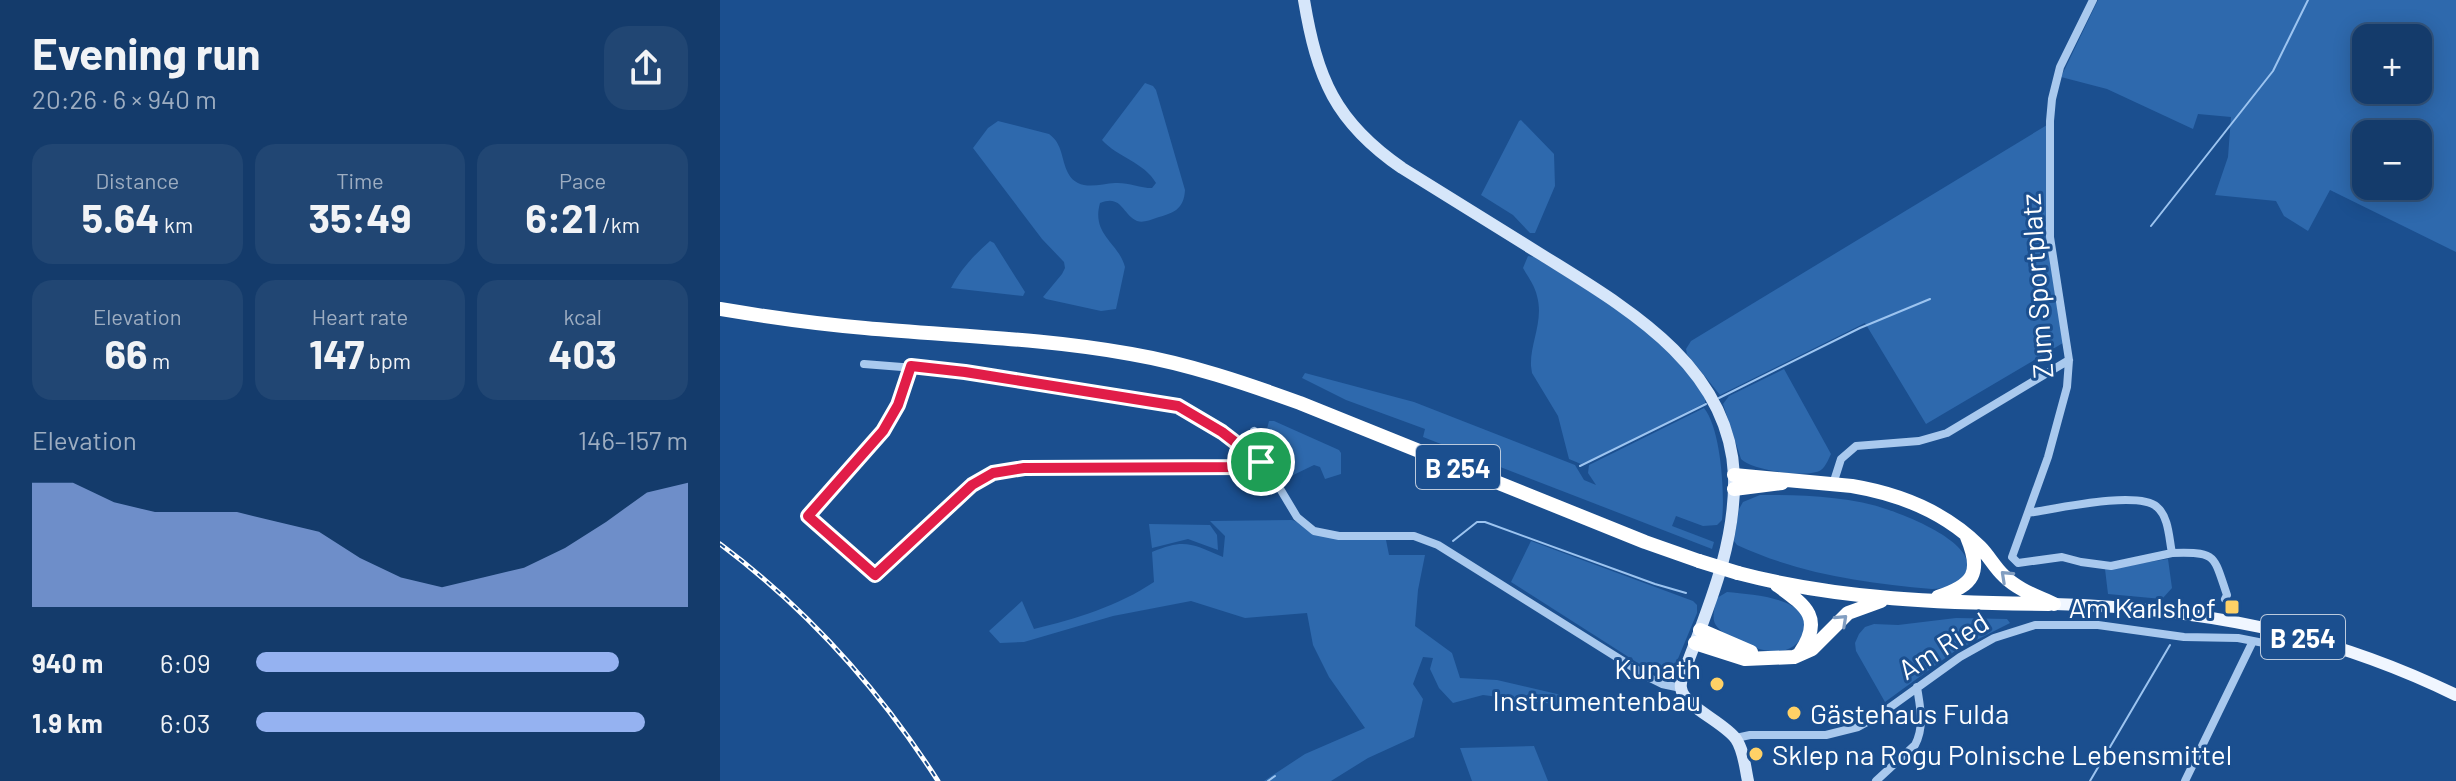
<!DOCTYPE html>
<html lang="en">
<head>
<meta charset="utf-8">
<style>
  :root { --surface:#143b6b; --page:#214673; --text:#f1f3f6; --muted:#9dadc1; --line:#33557e; --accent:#95b2f1 }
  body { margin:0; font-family:Barlow,sans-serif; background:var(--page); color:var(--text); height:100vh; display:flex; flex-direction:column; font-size:30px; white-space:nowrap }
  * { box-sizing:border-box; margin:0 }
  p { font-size:26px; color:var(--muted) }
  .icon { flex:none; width:44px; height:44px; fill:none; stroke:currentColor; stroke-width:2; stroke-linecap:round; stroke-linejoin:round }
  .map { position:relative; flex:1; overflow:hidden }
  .panel { display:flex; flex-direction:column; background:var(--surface); width:720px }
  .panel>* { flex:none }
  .tools { position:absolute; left:1632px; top:24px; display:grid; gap:16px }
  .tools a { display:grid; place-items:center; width:80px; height:80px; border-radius:16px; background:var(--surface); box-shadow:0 4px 20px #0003,0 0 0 2px var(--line); font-size:40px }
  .pin { position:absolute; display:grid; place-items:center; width:68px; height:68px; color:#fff; margin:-34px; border:4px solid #fff; border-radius:50%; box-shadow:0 2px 8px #0007 }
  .round { display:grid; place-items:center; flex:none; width:84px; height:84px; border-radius:24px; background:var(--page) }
  .overview { display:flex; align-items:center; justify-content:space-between; height:136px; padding:0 32px }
  h1 { font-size:44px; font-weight:700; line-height:60px }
  .figures { display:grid; grid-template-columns:repeat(3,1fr); gap:12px; height:136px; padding:8px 32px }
  .figures div { display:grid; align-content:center; border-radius:20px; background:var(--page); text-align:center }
  .figures b { font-size:40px; font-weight:700 }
  .figures small { font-size:22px; font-weight:400 }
  .figures p { font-size:22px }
  .chart { height:224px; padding:16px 32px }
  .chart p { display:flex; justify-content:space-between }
  .chart svg { width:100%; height:144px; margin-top:8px; fill:var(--accent); opacity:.7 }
  ul { padding:0 32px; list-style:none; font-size:26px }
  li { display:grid; grid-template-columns:128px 96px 1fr; align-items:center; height:60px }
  li i { height:20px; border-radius:10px; background:var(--accent) }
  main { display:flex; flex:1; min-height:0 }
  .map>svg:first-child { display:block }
  .green { fill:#2e69ad; fill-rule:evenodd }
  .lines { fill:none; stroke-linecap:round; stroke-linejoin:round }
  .stream { stroke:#9cc4f0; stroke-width:2 }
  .street { stroke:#a9c9ee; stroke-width:8 }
  .secondary { stroke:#d6e6fa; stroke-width:12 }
  .primary { stroke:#f0f6ff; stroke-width:12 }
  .highway { stroke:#fff; stroke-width:14 }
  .rail-casing { stroke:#fff; stroke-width:5 }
  .rail { stroke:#1b4f8f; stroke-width:2; stroke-dasharray:6; stroke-linecap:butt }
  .highway-bridge { stroke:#fff; stroke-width:14 }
  .oneway { stroke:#829ec1 }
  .route-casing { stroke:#fff; stroke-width:16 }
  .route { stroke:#e11d48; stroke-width:10 }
  .poi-dot { fill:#ffd166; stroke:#1b4f8f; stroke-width:3 }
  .labels { text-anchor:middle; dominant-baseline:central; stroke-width:6; stroke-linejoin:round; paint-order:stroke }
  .shield { fill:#1b4f8f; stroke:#bbcadd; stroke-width:2 }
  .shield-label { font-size:26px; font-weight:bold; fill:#fff }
  .street-label { font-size:28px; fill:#fff; stroke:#1b4f8f }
  .poi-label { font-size:28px; fill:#fff; stroke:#1b4f8f; text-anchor:end }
</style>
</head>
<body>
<main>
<section class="panel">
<div class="overview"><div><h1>Evening run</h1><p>20:26 · 6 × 940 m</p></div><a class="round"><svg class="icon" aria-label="share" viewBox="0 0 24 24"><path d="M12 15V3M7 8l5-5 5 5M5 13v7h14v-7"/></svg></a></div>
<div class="figures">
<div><p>Distance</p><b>5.64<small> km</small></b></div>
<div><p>Time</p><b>35:49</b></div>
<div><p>Pace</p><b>6:21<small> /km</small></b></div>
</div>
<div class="figures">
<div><p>Elevation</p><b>66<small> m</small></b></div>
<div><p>Heart rate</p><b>147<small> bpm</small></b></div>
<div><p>kcal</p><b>403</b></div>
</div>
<div class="chart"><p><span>Elevation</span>146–157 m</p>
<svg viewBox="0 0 160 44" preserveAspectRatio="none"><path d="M0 44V6L10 6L20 12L30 15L40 15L50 15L60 18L70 21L80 29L90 35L100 38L110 35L120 32L130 26L140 18L150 9L160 6V44z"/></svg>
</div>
<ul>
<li><b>940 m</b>6:09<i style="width:84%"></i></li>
<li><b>1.9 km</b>6:03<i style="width:90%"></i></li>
</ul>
</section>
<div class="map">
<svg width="1736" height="781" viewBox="0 0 1736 781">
  <rect width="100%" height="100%" fill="#1b4f8f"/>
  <!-- green -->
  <path class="green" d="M1378 0H1736V252L1610 190 1588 231 1564 216 1556 201 1495 195 1508 157 1511 117 1478 114 1473 129 1387 89 1341 77ZM1646 38H1698V90H1646ZM1646 134H1698V186H1646Z
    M425 83 433 86 436 90 465 190C464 210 453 213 436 218 430 220 423 223 417 221 402 214 402 194 380 203 371 235 399 243 405 267L396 309 381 311 326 299 323 297 342 274 345 268 344 262 322 239 253 148 268 128 278 121 329 134C343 144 341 159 348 173 358 192 379 184 395 183 407 182 420 188 432 188L436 183C424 162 397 157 382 140Z
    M801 120 834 154 835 186 815 233H810L793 215 761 195 799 121Z
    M1327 125V241L1343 343 1206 424 1145 323 1000 395 967 354 966 349 971 341Z
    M270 241 274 243 305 292 303 296 231 288C241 269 254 255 270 241Z
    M808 256 814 257 914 319 966 369 985 398V403L868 461 861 464 849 459 838 416 812 373 811 366C810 343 824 321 817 296 815 286 808 277 803 268Z
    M1064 369 1111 454C1108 460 1106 466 1101 470 1087 479 1031 470 1021 459L1003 404 1009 396Z
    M585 373 694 402 855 465 864 480 876 485 868 473 869 465 984 408C1001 429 1005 494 1002 520L997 525 983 526 956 516 952 526 994 542 992 549 703 437 705 429 626 400 582 378Z
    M549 421H554L619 450 621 453V474L605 479 600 467 594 465 567 478 563 477 547 429Z
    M1040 495C1081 495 1129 496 1169 510 1190 517 1263 546 1245 575 1238 586 1224 589 1212 589 1144 583 1080 574 1017 545L1014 541 1019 509 1023 502Z
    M572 520 622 539 666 540 669 555H705L698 590 695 626 732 653 740 678 777 680 850 697 848 706 763 695 733 703 719 688 710 669 713 658 703 657 693 684 703 699 694 737 648 758 611 781H544L585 754 645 728 609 677 593 645 587 613 525 618 471 601 393 616 304 642 280 643 269 631 302 601 314 629C356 619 398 606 434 582L432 552C465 538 472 544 503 557L505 536 490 521Z
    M429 524 490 525 497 535 498 550 468 539 432 548Z
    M811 541 973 601 977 605V613L952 673 945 675 932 672 791 582Z
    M1448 559 1452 588 1442 599 1388 594 1385 569Z
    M1007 592C1027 594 1057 596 1074 607 1096 621 1082 649 1060 651 1043 653 1027 645 1012 638 991 626 991 621 997 598Z
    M1236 618 1287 619 1290 623 1235 651 1165 702 1136 651 1135 643 1139 634 1145 627 1154 624 1178 625Z
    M814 746 828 781H752L740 748Z"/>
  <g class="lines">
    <!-- stream -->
    <path class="stream" d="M1431 226 1553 71 1588 0
      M999 398 1140 328 1210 299
      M860 466 986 404
      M733 541 757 522H765L935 584 966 593
      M548 781 555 776
      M1370 781 1450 645"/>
    <!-- street -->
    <path class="street" d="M1373 0 1340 67 1332 99 1330 121V237L1349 360 1347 387 1328 457 1292 557 1298 563 1342 557 1361 562 1391 566 1452 553
      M144 364 245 372 458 406 502 432 541 462 553 477 577 517 594 531 619 536H694L718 545 930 678 942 684 961 688
      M191 366 178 405 163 431 88 516 155 575 252 485 273 473 304 468 528 467 541 462
      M534 431 544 455 541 462
      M1113 484 1121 459 1136 446 1199 441 1227 433 1349 360
      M1308 513C1335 509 1418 490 1437 507 1449 517 1449 539 1452 553 1497 552 1493 554 1507 595L1505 599
      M1016 738 1030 735H1106L1138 727 1158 716 1240 657 1274 638 1315 625H1378L1464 637 1518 638 1585 651
      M1156 781 1195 745C1205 726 1200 707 1197 687
      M1465 781 1533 641"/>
    <!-- secondary -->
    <path class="secondary" d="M584 0C597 78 615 122 682 168 729 197 776 226 822 255 905 307 1009 365 1014 475 1016 546 987 610 963 675 962 679 960 683 961 688 963 706 1004 722 1016 739 1024 751 1025 767 1028 781"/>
    <!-- primary -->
    <path class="primary" d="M1334 604C1478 608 1605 631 1736 695"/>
    <!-- highway -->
    <path class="highway" d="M0 309C48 317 96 324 145 328 233 336 323 338 411 354 469 364 525 383 580 403L925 542 979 561
      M1014 475 1132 486C1180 494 1225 512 1260 547 1269 556 1275 568 1284 576 1298 590 1317 596 1334 604
      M1014 489 1062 483
      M1018 573C1120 600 1225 603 1329 604
      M1057 585C1086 606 1104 618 1080 653
      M1218 597C1254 585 1262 573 1247 537
      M980 630 1031 652
      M975 643 1025 659 1074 657 1092 649 1128 613 1161 601"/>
    <!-- rail casing -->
    <g class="rail-casing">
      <path id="rail" d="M0 544C87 609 159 689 218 781"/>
    </g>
    <!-- rail -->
    <use href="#rail" class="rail"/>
    <!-- highway-bridge -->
    <path class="highway-bridge" d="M979 561 1018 573"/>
  </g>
  <!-- one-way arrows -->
  <defs><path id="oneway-chevron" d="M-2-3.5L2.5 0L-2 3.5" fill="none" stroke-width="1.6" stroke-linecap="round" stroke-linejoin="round" transform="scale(2)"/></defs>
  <g class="oneway">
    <use href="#oneway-chevron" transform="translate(1286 576) rotate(-137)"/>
    <use href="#oneway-chevron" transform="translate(1122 620) rotate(-43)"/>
  </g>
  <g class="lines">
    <!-- route casing -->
    <g class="route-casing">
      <path id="route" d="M191 366 245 372 458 406 502 432 541 462 528 467 304 468 273 473 252 485 155 575 88 516 163 431 178 405Z"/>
    </g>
    <!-- route -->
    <use href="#route" class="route"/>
  </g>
  <!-- markers -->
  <g class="poi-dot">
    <rect x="1504" y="599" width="16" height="16" rx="4"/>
    <circle cx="997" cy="684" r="8"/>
    <circle cx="1074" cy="713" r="8"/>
    <circle cx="1036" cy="754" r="8"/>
  </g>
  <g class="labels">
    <!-- shield labels -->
    <g class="shield">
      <rect x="696" y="445" width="84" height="44" rx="6"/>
      <rect x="1541" y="615" width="84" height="44" rx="6"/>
    </g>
    <g class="shield-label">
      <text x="738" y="467">B 254</text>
      <text x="1583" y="637">B 254</text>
    </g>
    <!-- street labels -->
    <g class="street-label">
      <text transform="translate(1316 286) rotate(-94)">Zum Sportplatz</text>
      <text transform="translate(1223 645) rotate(-32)">Am Ried</text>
    </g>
    <!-- poi labels -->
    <g class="poi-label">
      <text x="1496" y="607">Am Karlshof</text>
      <text x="981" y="668">Kunath<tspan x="981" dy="32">Instrumentenbau</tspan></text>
      <text x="1090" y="713" text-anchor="start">Gästehaus Fulda</text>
      <text x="1052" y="754" text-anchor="start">Sklep na Rogu Polnische Lebensmittel</text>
    </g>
  </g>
</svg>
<div class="tools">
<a>+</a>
<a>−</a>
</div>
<div class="pin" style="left:541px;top:462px;background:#1e9e55"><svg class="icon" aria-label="arrive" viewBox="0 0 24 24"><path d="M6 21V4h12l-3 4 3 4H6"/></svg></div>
</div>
</main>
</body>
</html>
